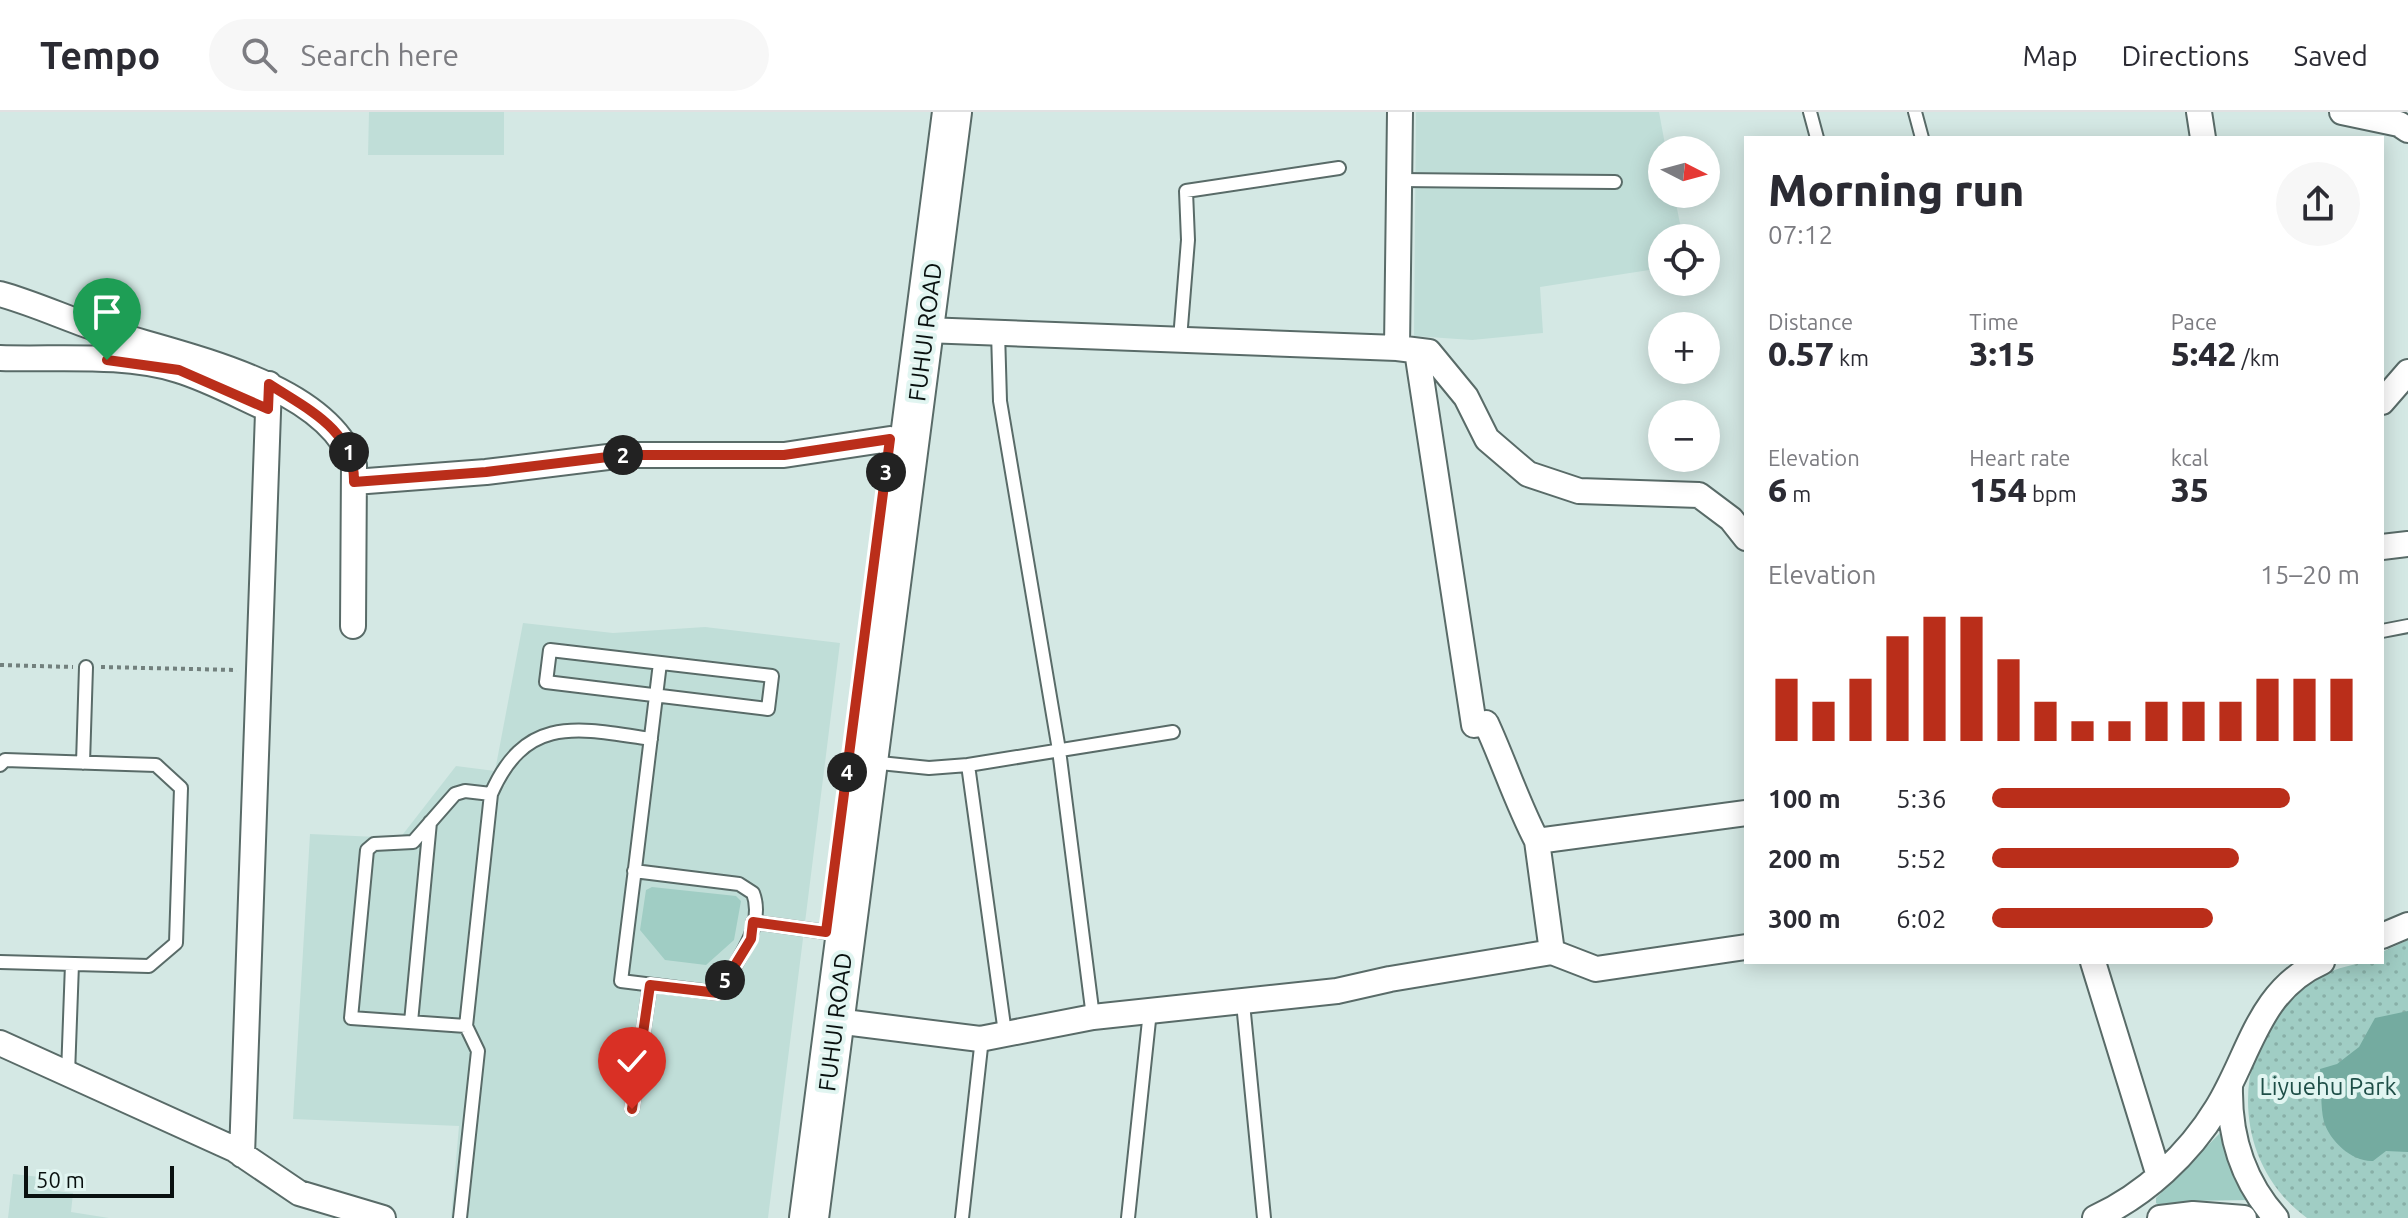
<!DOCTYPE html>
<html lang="en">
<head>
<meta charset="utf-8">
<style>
  :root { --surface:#fff; --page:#f7f7f7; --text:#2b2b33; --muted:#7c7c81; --line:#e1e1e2; --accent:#ba2e1a }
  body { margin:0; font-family:Ubuntu,sans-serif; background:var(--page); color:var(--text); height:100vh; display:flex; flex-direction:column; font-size:30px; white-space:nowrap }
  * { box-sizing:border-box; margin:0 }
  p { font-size:26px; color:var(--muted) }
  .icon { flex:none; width:44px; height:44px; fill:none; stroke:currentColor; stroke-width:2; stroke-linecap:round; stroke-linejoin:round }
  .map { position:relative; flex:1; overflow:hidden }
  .side { position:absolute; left:1744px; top:24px; width:640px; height:828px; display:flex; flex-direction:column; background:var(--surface); border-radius:0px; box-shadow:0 4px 20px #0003 }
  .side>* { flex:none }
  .needle { width:52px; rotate:96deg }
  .controls { position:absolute; left:1648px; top:24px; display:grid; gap:16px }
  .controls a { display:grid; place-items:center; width:72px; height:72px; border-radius:50%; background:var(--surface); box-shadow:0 4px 20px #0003; font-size:40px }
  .scale { position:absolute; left:24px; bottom:20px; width:150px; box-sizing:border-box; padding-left:8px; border:4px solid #09100f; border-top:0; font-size:22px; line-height:28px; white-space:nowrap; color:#09100f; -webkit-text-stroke:6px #e1f5f1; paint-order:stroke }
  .pin { position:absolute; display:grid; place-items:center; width:68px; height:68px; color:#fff; margin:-82px -34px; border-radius:50% 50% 50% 0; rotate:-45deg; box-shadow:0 0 8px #0007 }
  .pin .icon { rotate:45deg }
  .km { position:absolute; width:40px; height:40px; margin:-20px; border-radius:50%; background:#222; color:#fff; font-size:22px; line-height:40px; text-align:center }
  .round { display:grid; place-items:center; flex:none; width:84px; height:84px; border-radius:42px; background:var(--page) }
  .head { display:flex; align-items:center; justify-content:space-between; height:136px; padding:0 24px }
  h1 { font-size:44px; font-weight:800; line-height:60px }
  .figures { display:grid; grid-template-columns:repeat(3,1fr); gap:12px; height:136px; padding:8px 24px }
  .figures div { display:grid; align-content:center }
  .figures b { font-size:34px; font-weight:800 }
  .figures small { font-size:22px; font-weight:400 }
  .figures p { font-size:22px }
  .chart { height:224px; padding:16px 24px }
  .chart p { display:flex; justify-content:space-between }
  .chart svg { width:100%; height:144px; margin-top:8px; stroke:var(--accent); stroke-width:6 }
  ul { padding:0 24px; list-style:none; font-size:26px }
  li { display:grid; grid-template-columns:128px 96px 1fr; align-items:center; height:60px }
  li i { height:20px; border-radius:10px; background:var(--accent) }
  header { display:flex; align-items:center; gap:48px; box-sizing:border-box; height:112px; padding:0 40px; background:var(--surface); border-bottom:2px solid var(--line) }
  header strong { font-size:38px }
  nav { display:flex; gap:44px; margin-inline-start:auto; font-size:28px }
  .search { width:560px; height:72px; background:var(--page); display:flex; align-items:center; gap:20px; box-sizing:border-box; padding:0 28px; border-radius:44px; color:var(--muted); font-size:30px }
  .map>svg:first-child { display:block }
  .built { fill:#c0ded8 }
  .grass { fill:#a0cdc4 }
  .park { fill:url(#park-dots) }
  .water { fill:#74aba0 }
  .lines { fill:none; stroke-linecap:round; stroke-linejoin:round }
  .lane-casing { stroke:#596b68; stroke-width:16 }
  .street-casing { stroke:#596b68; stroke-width:28 }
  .primary-casing { stroke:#596b68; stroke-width:42 }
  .path { stroke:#72807d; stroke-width:4; stroke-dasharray:4 4; stroke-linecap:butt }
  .lane { stroke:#fff; stroke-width:12 }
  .street { stroke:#fff; stroke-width:24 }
  .primary { stroke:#fff; stroke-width:38 }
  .route-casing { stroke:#fff; stroke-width:16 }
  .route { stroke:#ba2e1a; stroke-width:10 }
  .labels { text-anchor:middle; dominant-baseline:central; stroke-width:8; stroke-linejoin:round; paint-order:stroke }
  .street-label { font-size:24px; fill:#09100f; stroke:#e1f5f1 }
  .park-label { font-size:24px; fill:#1e4e47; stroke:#e1f5f1 }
</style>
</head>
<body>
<header>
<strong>Tempo</strong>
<div class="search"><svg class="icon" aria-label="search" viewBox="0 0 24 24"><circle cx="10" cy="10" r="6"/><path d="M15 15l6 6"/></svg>Search here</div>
<nav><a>Map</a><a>Directions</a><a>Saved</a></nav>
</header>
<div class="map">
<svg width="2408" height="1106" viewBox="0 0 2408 1106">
  <defs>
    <pattern id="park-dots" width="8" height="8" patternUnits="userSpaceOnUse" patternTransform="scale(2)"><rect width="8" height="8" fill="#a0cdc4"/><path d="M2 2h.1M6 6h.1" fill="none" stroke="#88afa7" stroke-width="1.8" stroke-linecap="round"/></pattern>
  </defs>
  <rect width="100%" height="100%" fill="#d4e8e4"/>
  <!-- built -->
  <path class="built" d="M369 0H504V43H368Z
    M1416 0H1659L1666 38H1662V82H1674L1683 126H1662V156L1540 175 1543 221 1472 228 1414 224Z
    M523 511 613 521 705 515 840 531 768 1106H451L459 1014 293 1007 310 722 400 726 456 654 495 659Z
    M13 1062 58 1067 57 1079 73 1081 71 1100 109 1106H8Z"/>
  <!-- grass -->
  <path class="grass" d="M652 775 736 784 741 789 734 828 706 853 665 848 640 818 646 778Z
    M2220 1021 2225 1023 2251 1088 2188 1089 2160 1094 2156 1091V1086Z"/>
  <!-- park -->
  <path class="park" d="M2408 828V1106H2307C2201 1028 2245 850 2382 850V840Z"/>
  <!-- water -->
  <path class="water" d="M2408 899V1040L2386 1039 2373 1049C2352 1050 2330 1029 2324 1010 2320 994 2322 973 2320 957L2337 952 2359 935 2375 906Z"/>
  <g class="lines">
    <!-- lane casing -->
    <g class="lane-casing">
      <path id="lane" d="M1810 0 1817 26
        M1915 0 1922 26
        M1400 68 1615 70
        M998 220 1000 289 1059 638 1093 905
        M1180 227 1188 128 1186 79 1339 56
        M2382 519 2408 514
        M550 538 772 564 768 597 546 570Z
        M870 650 929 656 968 653 1005 921
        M83 651 86 555
        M0 653 5 648 156 653 181 676 176 831 149 854 0 850
        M968 653 1173 620
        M634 759 739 772 753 781C766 815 734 853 718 881L621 869C634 763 648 657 660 551
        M753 810 826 820
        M1243 891 1264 1106
        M411 910 430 710
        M466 914 351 906 367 738 374 732 413 730 455 682 465 679 491 682
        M68 962 72 852
        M632 997 650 873
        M460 1106 478 939 466 914 491 682C526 602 578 616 651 627
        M962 1106 982 926
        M1128 1106 1150 899"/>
    </g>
    <!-- street casing -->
    <g class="street-casing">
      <path id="street" d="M2199 0 2203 26
        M2342 0 2399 12 2408 18
        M0 182C33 191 65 206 98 217 174 242 327 269 354 353L353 514
        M925 218 1397 236 1429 240 1466 285 1487 327 1528 362 1579 379 1699 383 1731 407 1746 426
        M1397 236 1400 0
        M1417 239 1474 613 1486 611C1504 650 1517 691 1537 729
        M0 246C57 248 122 241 178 258 208 267 239 284 268 297
        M2382 290 2408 260
        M354 370 486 360 624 343H784L890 327
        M2382 435 2408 432
        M2382 824 2408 813
        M1552 840 1537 729 1746 701
        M2093 850 2159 1064
        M836 909 980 927 1093 905 1337 879 1390 867 1552 840 1596 857 1746 835
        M0 931 234 1037 299 1081 383 1106
        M2230 975C2229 1024 2243 1069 2276 1106
        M242 1043 269 272
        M2095 1106C2145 1083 2189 1042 2217 996 2250 943 2258 878 2322 850
        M2160 1106 2193 1102 2244 1106"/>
    </g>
    <!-- primary casing -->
    <g class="primary-casing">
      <path id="primary" d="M809 1106 952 0"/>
    </g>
    <!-- path -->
    <path class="path" d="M0 553 73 555
      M101 555 237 558"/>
    <!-- lane -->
    <use href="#lane" class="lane"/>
    <!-- street -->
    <use href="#street" class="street"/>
    <!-- primary -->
    <use href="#primary" class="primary"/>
  </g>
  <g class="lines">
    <!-- route casing -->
    <g class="route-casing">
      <path id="route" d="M107 248 179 258 268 297 269 272C307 297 355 318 354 370L486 360 624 343H784L890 327 826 820 753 810 751 827 718 881 650 873 632 997"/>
    </g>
    <!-- route -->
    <use href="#route" class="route"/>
  </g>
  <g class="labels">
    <!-- street labels -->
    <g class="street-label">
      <text transform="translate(925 220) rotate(-83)">FUHUI ROAD</text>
      <text transform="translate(835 910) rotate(-83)">FUHUI ROAD</text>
    </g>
    <!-- park labels -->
    <g class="park-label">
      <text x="2328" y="974">Liyuehu Park</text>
    </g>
  </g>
</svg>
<div class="controls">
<a><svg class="needle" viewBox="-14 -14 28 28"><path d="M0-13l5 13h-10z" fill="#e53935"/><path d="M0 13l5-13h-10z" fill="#7c7c81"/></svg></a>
<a><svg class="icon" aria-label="locate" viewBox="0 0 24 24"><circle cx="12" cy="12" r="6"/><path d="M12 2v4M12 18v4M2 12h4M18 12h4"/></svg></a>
<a>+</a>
<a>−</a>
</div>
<div class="scale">50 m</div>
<div class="pin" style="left:107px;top:248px;background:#1e9e55"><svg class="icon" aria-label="arrive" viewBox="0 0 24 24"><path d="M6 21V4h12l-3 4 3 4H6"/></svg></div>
<div class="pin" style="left:632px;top:997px;background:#d93025"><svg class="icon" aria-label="check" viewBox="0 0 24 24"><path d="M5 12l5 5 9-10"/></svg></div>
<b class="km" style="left:349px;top:340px">1</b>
<b class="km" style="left:623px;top:343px">2</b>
<b class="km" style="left:886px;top:360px">3</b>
<b class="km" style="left:847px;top:660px">4</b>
<b class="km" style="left:725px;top:868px">5</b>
<section class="side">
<div class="head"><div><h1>Morning run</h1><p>07:12</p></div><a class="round"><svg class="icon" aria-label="share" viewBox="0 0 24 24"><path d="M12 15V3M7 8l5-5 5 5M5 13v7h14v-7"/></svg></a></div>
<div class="figures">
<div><p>Distance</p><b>0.57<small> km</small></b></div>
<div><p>Time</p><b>3:15</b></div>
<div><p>Pace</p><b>5:42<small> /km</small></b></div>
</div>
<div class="figures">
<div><p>Elevation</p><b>6<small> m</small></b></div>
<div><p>Heart rate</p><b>154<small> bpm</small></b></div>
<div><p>kcal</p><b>35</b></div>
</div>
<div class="chart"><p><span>Elevation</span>15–20 m</p>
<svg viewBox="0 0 160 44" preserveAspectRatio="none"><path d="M5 44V25M15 44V32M25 44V25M35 44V12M45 44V6M55 44V6M65 44V19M75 44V32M85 44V38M95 44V38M105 44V32M115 44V32M125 44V32M135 44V25M145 44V25M155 44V25"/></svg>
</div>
<ul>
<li><b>100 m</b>5:36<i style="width:81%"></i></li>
<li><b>200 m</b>5:52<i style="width:67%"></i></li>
<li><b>300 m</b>6:02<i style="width:60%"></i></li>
</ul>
</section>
</div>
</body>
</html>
